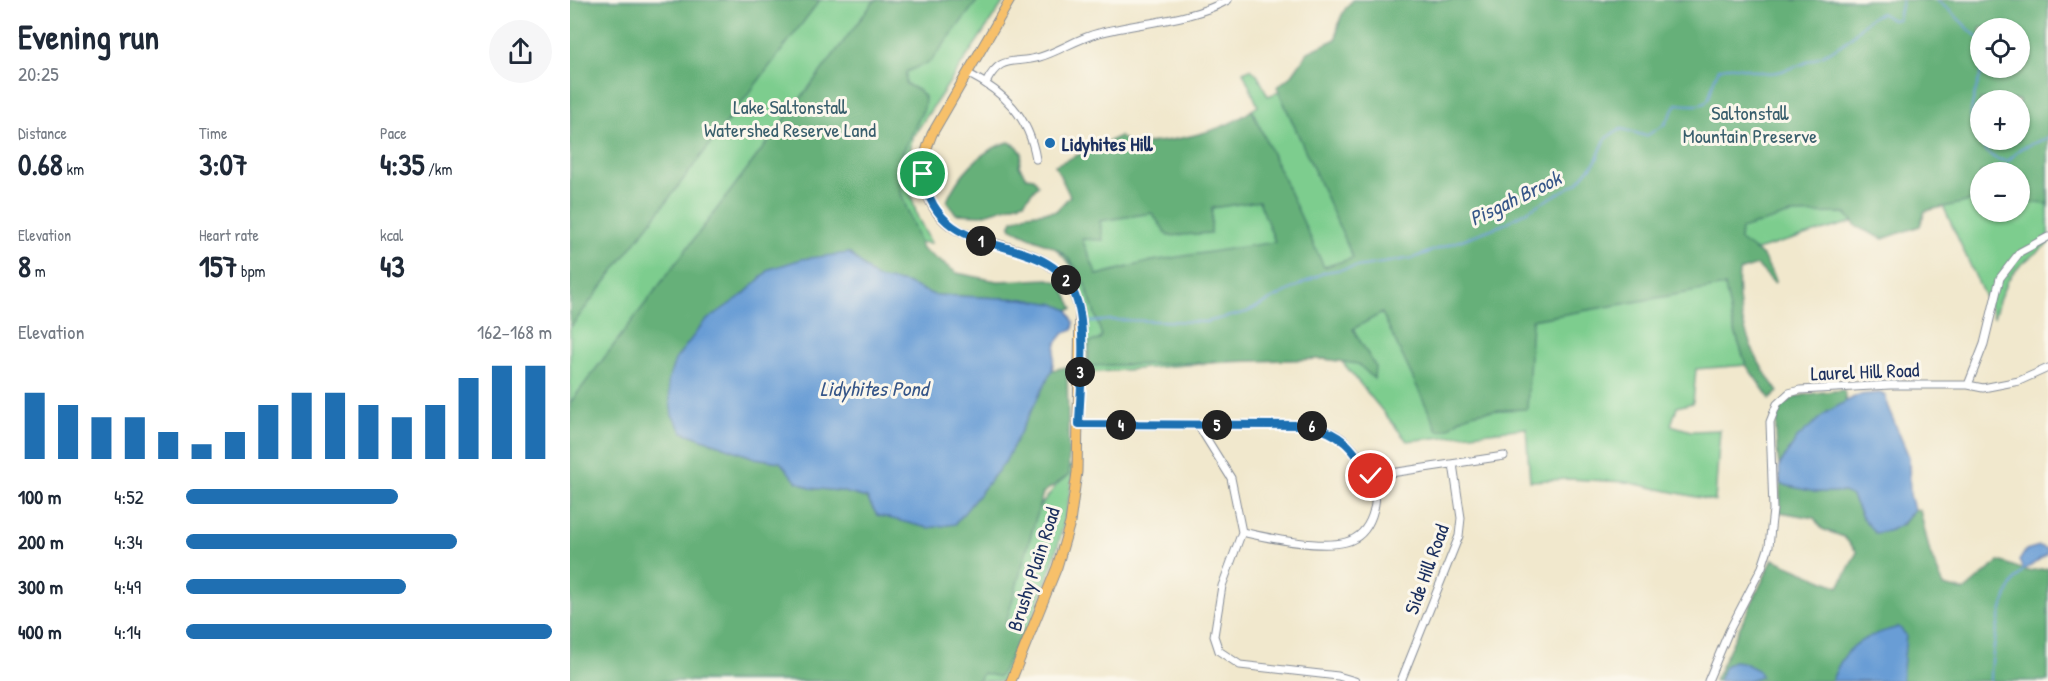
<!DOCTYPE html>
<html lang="en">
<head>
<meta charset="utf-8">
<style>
  :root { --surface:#fff; --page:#f6f6f7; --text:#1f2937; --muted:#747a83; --accent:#1f6fb2 }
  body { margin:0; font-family:"Patrick Hand",sans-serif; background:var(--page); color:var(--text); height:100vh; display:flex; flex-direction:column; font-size:22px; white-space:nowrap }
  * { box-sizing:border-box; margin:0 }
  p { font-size:20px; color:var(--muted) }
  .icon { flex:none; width:33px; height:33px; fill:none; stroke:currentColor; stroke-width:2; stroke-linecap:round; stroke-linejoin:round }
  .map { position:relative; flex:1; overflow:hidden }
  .side { display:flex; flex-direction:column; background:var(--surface); width:570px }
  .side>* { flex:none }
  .controls { position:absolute; left:1400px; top:18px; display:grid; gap:12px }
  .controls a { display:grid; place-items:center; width:60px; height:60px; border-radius:50%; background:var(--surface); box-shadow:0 2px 4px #0004; font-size:30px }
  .pin { position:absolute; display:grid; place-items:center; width:51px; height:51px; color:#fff; margin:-26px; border:3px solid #fff; border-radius:50%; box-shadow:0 2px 6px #0007 }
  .km { position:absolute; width:30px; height:30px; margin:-15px; border-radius:50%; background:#222; color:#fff; font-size:16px; line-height:30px; text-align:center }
  .round { display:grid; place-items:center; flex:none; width:63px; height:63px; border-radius:32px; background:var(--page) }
  .head { display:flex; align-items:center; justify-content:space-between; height:102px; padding:0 18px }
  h1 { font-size:33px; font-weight:800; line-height:45px }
  .figures { display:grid; grid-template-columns:repeat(3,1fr); gap:9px; height:102px; padding:6px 18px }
  .figures div { display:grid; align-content:center }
  .figures b { font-size:30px; font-weight:800 }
  .figures small { font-size:16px; font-weight:400 }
  .figures p { font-size:16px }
  .chart { height:168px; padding:12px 18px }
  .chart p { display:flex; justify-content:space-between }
  .chart svg { width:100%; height:108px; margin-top:6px; stroke:var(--accent); stroke-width:6 }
  ul { padding:0 18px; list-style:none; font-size:20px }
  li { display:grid; grid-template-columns:96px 72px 1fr; align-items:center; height:45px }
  li i { height:15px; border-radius:8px; background:var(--accent) }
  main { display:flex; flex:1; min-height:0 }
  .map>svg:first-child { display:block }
  .green { fill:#7dcd8e; stroke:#4c7e76; stroke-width:1.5; fill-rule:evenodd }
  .forest { fill:#66b079; stroke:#40706c; stroke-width:1.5; fill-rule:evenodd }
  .water { fill:#699dd5; stroke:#42669a; stroke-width:1.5 }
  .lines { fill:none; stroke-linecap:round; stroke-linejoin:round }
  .stream { stroke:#699dd5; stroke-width:2 }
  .minor-casing { stroke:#868c96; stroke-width:9 }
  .major-casing { stroke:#868c96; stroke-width:11 }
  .minor { stroke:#fff; stroke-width:7 }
  .major { stroke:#f7c06b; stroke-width:9 }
  .route-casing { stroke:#fff; stroke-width:12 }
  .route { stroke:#1f6fb2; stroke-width:8 }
  .poi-dot { fill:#1f6fb2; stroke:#fbf7ec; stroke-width:2 }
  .labels { text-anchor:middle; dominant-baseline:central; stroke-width:6; stroke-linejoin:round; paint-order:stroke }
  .park-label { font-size:20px; fill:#385e6c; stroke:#fbf7ec }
  .poi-label { font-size:20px; font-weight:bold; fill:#1b2f5e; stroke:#fbf7ec; text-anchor:start }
  .street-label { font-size:20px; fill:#1b2f5e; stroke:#fbf7ec }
  .water-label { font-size:21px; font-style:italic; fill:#365688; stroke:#fbf7ec }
</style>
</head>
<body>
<main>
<section class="side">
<div class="head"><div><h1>Evening run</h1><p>20:25</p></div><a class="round"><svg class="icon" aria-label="share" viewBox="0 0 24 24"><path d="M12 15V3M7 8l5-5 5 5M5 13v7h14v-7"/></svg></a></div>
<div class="figures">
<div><p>Distance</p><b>0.68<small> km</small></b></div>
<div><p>Time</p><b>3:07</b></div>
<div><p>Pace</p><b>4:35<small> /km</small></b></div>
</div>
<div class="figures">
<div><p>Elevation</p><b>8<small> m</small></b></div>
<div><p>Heart rate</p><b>157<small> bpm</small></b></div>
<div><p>kcal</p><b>43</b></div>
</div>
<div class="chart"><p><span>Elevation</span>162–168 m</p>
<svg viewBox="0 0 160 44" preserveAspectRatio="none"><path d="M5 44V17M15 44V22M25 44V27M35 44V27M45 44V33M55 44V38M65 44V33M75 44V22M85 44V17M95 44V17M105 44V22M115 44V27M125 44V22M135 44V11M145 44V6M155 44V6"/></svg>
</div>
<ul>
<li><b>100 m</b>4:52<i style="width:58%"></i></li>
<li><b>200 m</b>4:34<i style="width:74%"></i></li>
<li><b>300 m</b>4:49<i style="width:60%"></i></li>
<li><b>400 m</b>4:14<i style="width:100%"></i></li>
</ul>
</section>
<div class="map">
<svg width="1478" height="681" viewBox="0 0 1478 681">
  <rect width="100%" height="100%" fill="#fbf7ec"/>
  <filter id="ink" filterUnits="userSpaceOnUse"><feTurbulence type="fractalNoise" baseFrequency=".0167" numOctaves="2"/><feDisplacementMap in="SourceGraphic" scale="12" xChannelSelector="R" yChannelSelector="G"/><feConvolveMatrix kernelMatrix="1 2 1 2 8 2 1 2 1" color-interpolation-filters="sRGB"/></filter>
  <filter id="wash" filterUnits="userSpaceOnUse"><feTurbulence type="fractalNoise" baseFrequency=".008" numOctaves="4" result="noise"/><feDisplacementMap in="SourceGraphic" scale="24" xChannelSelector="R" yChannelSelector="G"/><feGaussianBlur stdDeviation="1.35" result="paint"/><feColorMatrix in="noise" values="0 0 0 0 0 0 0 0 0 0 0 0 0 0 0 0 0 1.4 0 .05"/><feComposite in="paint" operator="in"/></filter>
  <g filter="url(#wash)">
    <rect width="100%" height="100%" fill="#f1e8cd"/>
    <!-- green -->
    <path class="green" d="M0 0H435L342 138 337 179 347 216 361 243 130 231 58 506 410 582 504 463C496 544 467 607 437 681H0Z
      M1478 0V244C1442 270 1437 274 1424 317L1369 197 1155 259 1163 325 1176 365 1126 369 1123 403 1107 407 1101 425 1121 431 1150 430 1145 501 1056 482 999 479 960 481 956 428 837 441 765 353 517 373V307L501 265 456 217 718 189 682 110 688 106 673 72 680 69 687 74 698 96 709 92 751 185ZM1410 28H1449V68H1410ZM1410 100H1449V140H1410ZM1410 172H1449V212H1410Z"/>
    <!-- forest -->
    <path class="forest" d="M0 0H250L0 328Z
      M305 0H408L361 61 336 72V84L348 90 355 98 354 108 330 158 331 193 352 249 387 273 427 281 479 279 491 283 503 309 498 310 484 304 453 299 364 295 336 283 306 278 279 253 200 269 174 294 113 432 185 458 211 462 226 481 240 488 270 491 297 498 307 515 385 524 435 462 482 370 497 367 499 475 473 493 436 623 455 630 429 677 413 673 409 681H0V403Z
      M783 0H1478V204L1449 202V172H1410V199L1355 211 1350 226 1313 239 1287 227 1275 213 1221 214 1171 229 1170 240 1193 256 1206 281 1204 283 1187 265 1169 271C1165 317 1181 355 1208 392L1200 399 1176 365 1163 325 1155 286 962 320 957 409C940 410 906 409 892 418 880 425 884 429 868 431L812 313 783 329 805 366 804 379 788 364 754 359 518 366 519 342 529 340 532 336C521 306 515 263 483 247 468 240 454 236 440 227L443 220 457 214 486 211 500 196 485 165 550 136 560 144C598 143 652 133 682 110L754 267 783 258 707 87 722 75 738 52 766 39C768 23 771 11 783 0ZM1410 28H1449V68H1410ZM1410 100H1449V140H1410ZM689 201 705 242 582 261 527 275 512 239 533 240 530 221 582 213 598 236 641 233 642 208Z
      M439 142 447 146 452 153 449 166 456 177 464 178 468 185 454 202 412 215 386 214 377 201C387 176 412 148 439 142Z
      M1274 390 1276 402C1244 420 1228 436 1209 466 1200 397 1209 396 1274 390Z
      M1210 484 1245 492H1274L1282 496 1292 517 1333 525 1344 509 1350 510 1360 553 1374 586 1394 591 1429 561 1457 571 1478 568V681H1144L1203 559 1269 587 1287 552 1274 537 1252 529 1244 518 1210 512Z"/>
    <!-- water -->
    <path class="water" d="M279 253 306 278 336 283 364 295 453 299 485 304 498 310 504 323 503 330 494 333 486 343 482 370 435 462 385 524 358 528 307 515 297 498 270 491 240 488 226 481 210 462 185 458 113 432 102 415 98 381 105 360 134 322 174 294 200 269 232 259Z
      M1310 393 1316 396 1317 405 1339 457 1340 495 1344 509C1333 525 1324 532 1305 533L1292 517 1282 496 1274 492H1245L1210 484 1209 466 1228 437 1257 412 1288 395Z
      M1469 546 1477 549V554L1456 569 1453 568 1449 561 1456 550Z
      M1329 627 1336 635 1332 681H1262C1274 645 1294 636 1329 627Z
      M1163 661 1172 662 1188 670 1191 676 1176 681H1149L1155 666Z"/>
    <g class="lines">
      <!-- stream -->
      <path class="stream" d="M1366 0C1384 12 1394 26 1410 39
        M1413 68C1403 98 1392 120 1414 148 1421 157 1426 160 1438 161L1451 148 1478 138
        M519 322 541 320 636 322 677 312 755 272 843 258 932 225 1007 183 1026 161 1035 140 1043 133 1052 129 1076 136 1094 125 1107 104C1150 109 1133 98 1149 69 1170 61 1190 78 1212 71 1234 64 1260 54 1279 39 1290 29 1296 18 1311 13L1322 20 1328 19 1332 0
        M1421 681C1421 654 1429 606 1443 583 1446 578 1451 573 1455 568"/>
    </g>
  </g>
  <g filter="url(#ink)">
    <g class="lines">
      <!-- minor casing -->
      <g class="minor-casing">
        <path id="minor" d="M397 73C434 92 459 116 466 159
          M416 83C431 53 444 65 470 57 490 51 508 38 529 33 570 22 620 21 658 0
          M1398 385 1414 344 1430 278 1450 252 1478 237
          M509 425H737C750 428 760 430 771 438 782 446 796 464 802 477 811 500 802 535 776 542 750 549 698 538 672 532
          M628 425 661 478 672 532 652 586 644 636 649 651 670 665 768 676 785 681
          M801 476 934 456
          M831 681 889 536 891 518 883 464
          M1138 681 1159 631 1192 567 1199 546 1203 510 1200 422 1207 404 1219 393 1230 390 1320 385H1398L1413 388 1449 381 1478 368"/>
      </g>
      <!-- major casing -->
      <g class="major-casing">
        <path id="major" d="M440 0 362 134C354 154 350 172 357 192 374 249 441 237 481 266 497 277 505 293 510 311L507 472 500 523 487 567 441 681"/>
      </g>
      <!-- minor -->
      <use href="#minor" class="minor"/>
      <!-- major -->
      <use href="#major" class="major"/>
    </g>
  </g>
  <g class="lines" filter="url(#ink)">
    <!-- route casing -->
    <g class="route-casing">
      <path id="route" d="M353 174C369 273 482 222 507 301 517 332 510 391 509 424L737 425C772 433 782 447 801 476"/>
    </g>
    <!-- route -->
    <use href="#route" class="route"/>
  </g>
  <!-- markers -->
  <circle class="poi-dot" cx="480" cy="143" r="6"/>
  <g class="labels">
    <!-- park labels -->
    <g class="park-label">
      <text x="220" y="106">Lake Saltonstall<tspan x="220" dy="23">Watershed Reserve Land</tspan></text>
      <text x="1180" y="112">Saltonstall<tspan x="1180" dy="23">Mountain Preserve</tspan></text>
    </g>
    <!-- poi labels -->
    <g class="poi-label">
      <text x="492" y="143">Lidyhites Hill</text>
    </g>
    <!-- street labels -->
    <g class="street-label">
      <text transform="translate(1295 371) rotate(-2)">Laurel Hill Road</text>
      <text transform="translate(463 569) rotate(-72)">Brushy Plain Road</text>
      <text transform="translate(856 569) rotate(-70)">Side Hill Road</text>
    </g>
    <!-- water labels -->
    <g class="water-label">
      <text transform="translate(945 198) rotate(-26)">Pisgah Brook</text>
      <text x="304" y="388">Lidyhites Pond</text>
    </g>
  </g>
</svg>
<div class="controls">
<a><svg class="icon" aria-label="locate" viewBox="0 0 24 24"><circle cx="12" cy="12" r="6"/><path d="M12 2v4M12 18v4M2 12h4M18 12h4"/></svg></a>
<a>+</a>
<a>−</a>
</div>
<div class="pin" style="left:353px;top:174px;background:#1e9e55"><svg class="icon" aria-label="arrive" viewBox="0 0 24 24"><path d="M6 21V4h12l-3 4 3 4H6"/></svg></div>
<div class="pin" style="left:801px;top:476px;background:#d93025"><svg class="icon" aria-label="check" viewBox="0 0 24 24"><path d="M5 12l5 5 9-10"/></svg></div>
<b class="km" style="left:411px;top:241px">1</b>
<b class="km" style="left:496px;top:280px">2</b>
<b class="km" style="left:510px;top:372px">3</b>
<b class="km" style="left:551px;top:425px">4</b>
<b class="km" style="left:647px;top:425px">5</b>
<b class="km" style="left:742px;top:426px">6</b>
</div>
</main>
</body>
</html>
